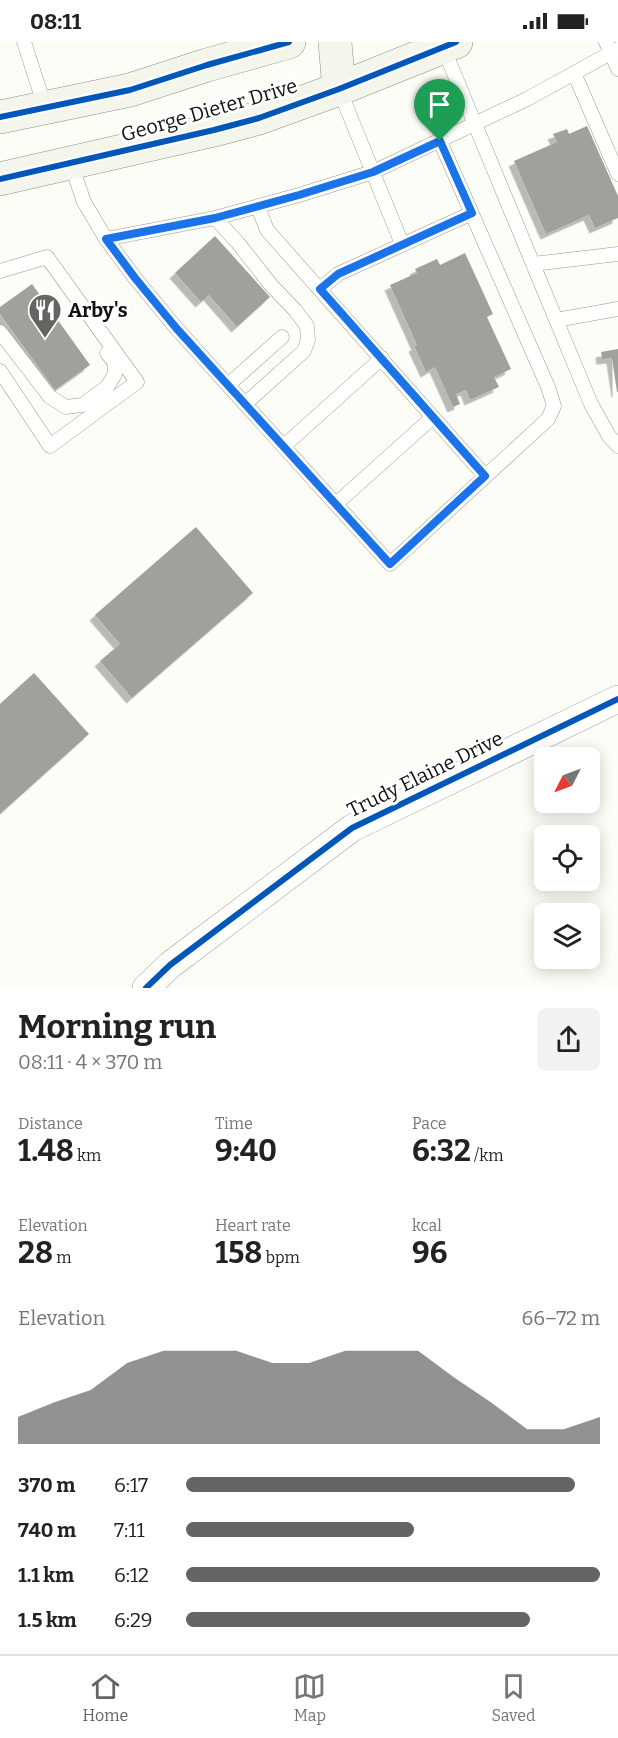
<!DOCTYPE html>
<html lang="en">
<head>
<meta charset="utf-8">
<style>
  :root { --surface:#fff; --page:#f2f2f2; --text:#222; --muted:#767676; --line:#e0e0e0; --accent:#646462 }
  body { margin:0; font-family:Bitter,serif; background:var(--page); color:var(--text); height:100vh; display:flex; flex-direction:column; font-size:22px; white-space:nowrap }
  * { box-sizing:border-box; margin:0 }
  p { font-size:20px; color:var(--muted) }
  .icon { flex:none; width:33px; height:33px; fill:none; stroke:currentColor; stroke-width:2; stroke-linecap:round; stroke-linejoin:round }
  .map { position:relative; height:946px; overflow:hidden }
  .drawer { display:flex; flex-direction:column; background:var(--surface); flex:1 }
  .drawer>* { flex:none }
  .needle { width:39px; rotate:228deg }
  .controls { position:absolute; left:534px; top:705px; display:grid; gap:12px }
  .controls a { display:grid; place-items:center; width:66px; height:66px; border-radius:9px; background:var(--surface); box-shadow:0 3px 15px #0003; font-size:30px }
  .pin { position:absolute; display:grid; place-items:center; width:51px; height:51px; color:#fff; margin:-62px -26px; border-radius:50% 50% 50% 0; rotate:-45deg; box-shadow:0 0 6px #0007 }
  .pin .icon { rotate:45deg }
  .round { display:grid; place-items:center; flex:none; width:63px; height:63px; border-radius:9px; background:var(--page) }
  .headline { display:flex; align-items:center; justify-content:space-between; height:102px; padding:0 18px }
  h1 { font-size:33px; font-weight:700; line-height:45px }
  .figures { display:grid; grid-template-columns:repeat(3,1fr); gap:9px; height:102px; padding:6px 18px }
  .figures div { display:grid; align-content:center }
  .figures b { font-size:30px; font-weight:700 }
  .figures small { font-size:16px; font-weight:400 }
  .figures p { font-size:16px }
  .chart { height:168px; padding:12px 18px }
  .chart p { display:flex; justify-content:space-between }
  .chart svg { width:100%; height:108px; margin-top:6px; fill:var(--accent); opacity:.7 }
  ul { padding:0 18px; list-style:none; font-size:20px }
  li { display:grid; grid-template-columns:96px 72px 1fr; align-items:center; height:45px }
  li i { height:15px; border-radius:8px; background:var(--accent) }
  .status { display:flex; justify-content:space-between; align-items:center; height:42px; padding:0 30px; background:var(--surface); direction:ltr }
  .status svg { height:16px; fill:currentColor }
  .tab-bar { display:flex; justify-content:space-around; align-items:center; height:84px; border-top:2px solid var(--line); background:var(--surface); font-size:16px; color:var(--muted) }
  .tab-bar a { display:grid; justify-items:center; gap:3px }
  .tab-bar .current { color:var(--accent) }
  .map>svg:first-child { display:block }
  .building { fill:#a1a09c; filter:url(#shadow) }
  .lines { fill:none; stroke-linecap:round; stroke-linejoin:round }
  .lane-casing { stroke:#979795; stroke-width:15 }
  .street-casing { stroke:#979795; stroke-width:28 }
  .secondary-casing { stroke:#8e8e8b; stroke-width:34 }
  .lane { stroke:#fffffe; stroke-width:14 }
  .street { stroke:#fffffe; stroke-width:27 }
  .secondary { stroke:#f5f6eb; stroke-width:33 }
  .cycleway-casing { stroke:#fff; stroke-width:10 }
  .cycleway { stroke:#0057b8; stroke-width:6 }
  .route-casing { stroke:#fff; stroke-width:12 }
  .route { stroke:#1a73e8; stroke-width:8 }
  .labels { text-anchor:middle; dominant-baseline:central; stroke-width:6; stroke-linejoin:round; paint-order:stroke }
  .street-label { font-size:20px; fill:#111; stroke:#fff }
  .poi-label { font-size:20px; font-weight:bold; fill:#111; stroke:#fff; text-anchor:start }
</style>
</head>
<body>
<div class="status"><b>08:11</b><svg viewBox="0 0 49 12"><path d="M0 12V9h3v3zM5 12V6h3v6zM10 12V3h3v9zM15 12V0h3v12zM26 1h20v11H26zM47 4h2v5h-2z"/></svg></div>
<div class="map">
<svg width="618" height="946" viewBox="0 0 618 946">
  <defs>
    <filter id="shadow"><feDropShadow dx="-5.5" dy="5.5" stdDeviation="0" flood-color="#0004"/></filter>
  </defs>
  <rect width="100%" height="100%" fill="#fdfdf7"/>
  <!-- building -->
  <path class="building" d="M587 84 618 154V176L595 186 589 173 546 192 514 119 557 100 553 92 567 87 569 92Z
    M215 194 270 255 237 285 209 253 201 260 175 231Z
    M465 211 493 272 487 275 511 327 494 335 499 345 470 358 466 348 456 352 460 362 453 365 435 325 426 330 414 304 417 303 390 243 417 231 415 227 437 217 440 223Z
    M32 242 90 323 55 348 0 272V265Z
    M618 307V350H617L612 316 602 317 601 310Z
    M196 485 253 551 132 656 100 619 120 602 95 573Z
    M34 631 89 692 0 772V662Z"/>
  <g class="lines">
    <!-- lane casing -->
    <g class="lane-casing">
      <path id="lane" d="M24 0 45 65
        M606 0 618 27
        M443 5 591 362 609 394 618 404
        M574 31 618 132
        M339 47 402 202
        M71 122 84 160 106 197 135 236 177 287 390 522 548 377 554 364 548 345 440 99
        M258 165 267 188 485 434
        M215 176 238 201 271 243 295 268 307 284 308 298 304 309 245 362
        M106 197 215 176 299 153 373 130 527 57 618 7
        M533 222 618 212
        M0 229 47 215 137 340 50 404 0 329
        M320 247 338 232 472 171
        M556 278 618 267
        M0 290 50 355 66 365 82 363 107 345 115 332V321L107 311
        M228 343 282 295
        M284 404 382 316
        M336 462 433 375"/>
    </g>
    <!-- street casing -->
    <g class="street-casing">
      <path id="street" d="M146 946 170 923 352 786 618 657"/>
    </g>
    <!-- secondary casing -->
    <g class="secondary-casing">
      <path id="secondary" d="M335 0 339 47
        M0 75 130 48 207 23 289 0
        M0 137 214 88 259 76 339 47 456 0"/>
    </g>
    <!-- lane -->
    <use href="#lane" class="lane"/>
    <!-- street -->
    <use href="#street" class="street"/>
    <!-- secondary -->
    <use href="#secondary" class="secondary"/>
    <!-- cycleway casing -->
    <g class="cycleway-casing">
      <path id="cycleway" d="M0 75 130 48 207 23 289 0
        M0 137 214 88 259 76 339 47 456 0
        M146 946 170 923 352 786 618 657"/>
    </g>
    <!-- cycleway -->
    <use href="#cycleway" class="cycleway"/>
  </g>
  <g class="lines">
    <!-- route casing -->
    <g class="route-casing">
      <path id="route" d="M440 99 472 171 338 232 320 247 485 434 390 522 177 287 135 236 106 197 215 176 299 153 373 130Z"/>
    </g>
    <!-- route -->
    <use href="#route" class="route"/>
  </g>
  <!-- icons -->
  <defs>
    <g id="restaurant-pin" transform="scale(1.725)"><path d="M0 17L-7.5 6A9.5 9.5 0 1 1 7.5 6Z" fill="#646462" stroke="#fff"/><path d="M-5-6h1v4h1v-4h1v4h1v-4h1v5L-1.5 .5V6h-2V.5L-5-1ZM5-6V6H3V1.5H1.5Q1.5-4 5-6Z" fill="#fff"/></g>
  </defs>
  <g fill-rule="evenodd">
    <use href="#restaurant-pin" x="45" y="268"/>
  </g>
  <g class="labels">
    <!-- street labels -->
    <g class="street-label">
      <text transform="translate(209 68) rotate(-16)">George Dieter Drive</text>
      <text transform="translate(425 732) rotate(-26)">Trudy Elaine Drive</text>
    </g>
    <!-- poi labels -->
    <g class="poi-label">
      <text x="68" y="268">Arby's</text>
    </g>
  </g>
</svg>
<div class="controls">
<a><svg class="needle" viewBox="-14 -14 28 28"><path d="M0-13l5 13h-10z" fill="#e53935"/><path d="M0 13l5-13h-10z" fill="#767676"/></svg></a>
<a><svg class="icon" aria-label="locate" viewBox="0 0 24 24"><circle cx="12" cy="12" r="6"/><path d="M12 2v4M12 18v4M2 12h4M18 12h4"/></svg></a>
<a><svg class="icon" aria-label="layers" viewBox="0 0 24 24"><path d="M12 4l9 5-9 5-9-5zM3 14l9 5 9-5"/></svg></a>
</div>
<div class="pin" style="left:440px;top:99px;background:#1e9e55"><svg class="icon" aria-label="arrive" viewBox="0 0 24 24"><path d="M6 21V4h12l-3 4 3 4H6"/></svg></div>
</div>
<section class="drawer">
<div class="headline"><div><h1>Morning run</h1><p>08:11 · 4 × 370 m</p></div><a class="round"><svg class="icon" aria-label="share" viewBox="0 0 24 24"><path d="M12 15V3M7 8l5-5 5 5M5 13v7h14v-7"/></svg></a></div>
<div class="figures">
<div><p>Distance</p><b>1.48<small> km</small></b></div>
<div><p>Time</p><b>9:40</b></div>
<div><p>Pace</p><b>6:32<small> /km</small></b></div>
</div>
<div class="figures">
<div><p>Elevation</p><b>28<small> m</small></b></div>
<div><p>Heart rate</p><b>158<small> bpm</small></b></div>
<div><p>kcal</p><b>96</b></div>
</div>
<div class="chart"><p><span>Elevation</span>66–72 m</p>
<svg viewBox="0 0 160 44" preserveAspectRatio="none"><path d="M0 44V33L10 27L20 22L30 11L40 6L50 6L60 6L70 11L80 11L90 6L100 6L110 6L120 17L130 27L140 38L150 38L160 33V44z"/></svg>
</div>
<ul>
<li><b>370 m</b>6:17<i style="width:94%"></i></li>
<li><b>740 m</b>7:11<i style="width:55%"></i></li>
<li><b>1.1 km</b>6:12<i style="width:100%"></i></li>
<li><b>1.5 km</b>6:29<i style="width:83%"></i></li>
</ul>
</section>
<nav class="tab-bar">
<a class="current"><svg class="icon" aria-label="home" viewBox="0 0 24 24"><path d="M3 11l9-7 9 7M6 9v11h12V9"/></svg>Home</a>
<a><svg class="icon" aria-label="map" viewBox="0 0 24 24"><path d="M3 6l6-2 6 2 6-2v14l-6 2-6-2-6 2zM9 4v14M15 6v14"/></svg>Map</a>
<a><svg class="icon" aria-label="saved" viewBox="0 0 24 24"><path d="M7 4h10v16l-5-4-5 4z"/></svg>Saved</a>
</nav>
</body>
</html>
